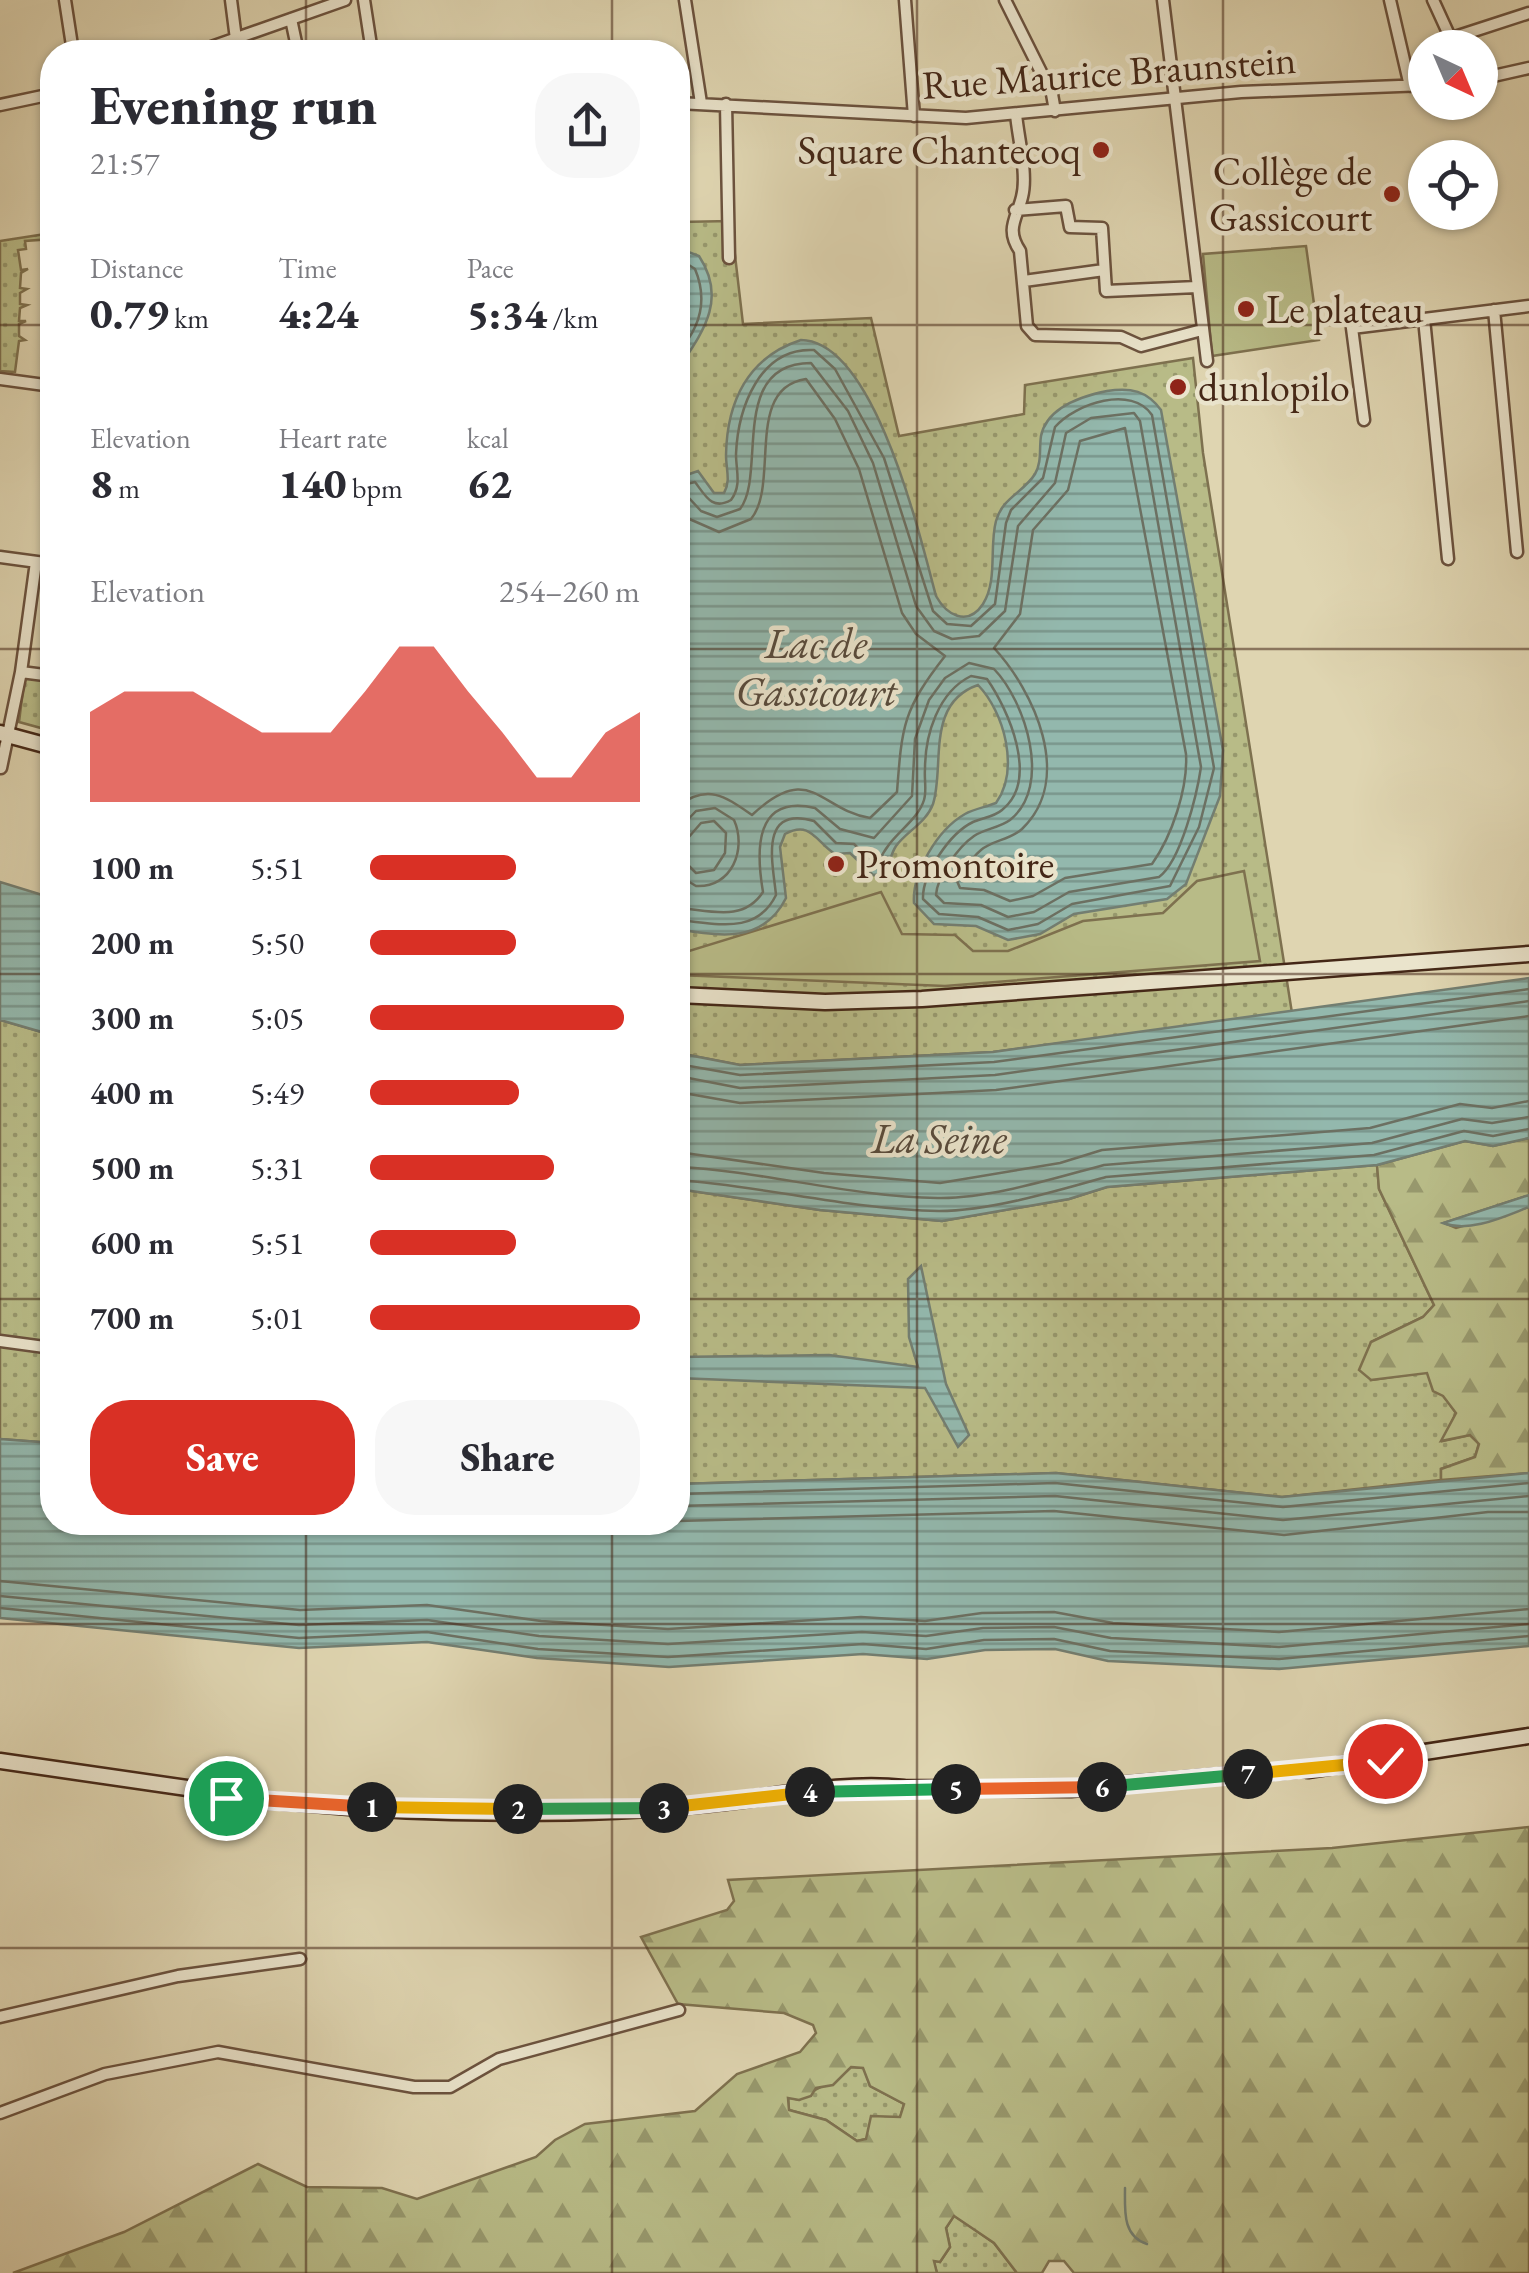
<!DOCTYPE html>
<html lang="en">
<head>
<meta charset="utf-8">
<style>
  :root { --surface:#fff; --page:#f7f7f7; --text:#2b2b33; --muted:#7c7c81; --accent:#d93025 }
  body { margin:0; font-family:"EB Garamond",serif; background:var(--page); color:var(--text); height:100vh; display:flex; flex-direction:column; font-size:38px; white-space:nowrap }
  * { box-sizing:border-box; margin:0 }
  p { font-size:32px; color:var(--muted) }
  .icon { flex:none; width:55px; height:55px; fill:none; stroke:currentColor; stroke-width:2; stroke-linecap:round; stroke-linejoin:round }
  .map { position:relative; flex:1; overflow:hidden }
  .panel { position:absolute; left:40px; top:40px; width:650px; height:1495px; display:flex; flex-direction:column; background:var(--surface); border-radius:40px; box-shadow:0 2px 8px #0004 }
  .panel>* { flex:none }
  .needle { width:65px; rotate:136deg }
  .tools { position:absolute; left:1408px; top:30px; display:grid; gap:20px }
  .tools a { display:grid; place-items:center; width:90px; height:90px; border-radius:50%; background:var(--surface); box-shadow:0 2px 8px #0004; font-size:50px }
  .pin { position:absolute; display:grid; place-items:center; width:85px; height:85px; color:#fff; margin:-42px; border:5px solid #fff; border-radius:50%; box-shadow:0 2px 10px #0007 }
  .km { position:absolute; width:50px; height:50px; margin:-25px; border-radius:50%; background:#222; color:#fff; font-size:28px; line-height:50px; text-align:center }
  .round { display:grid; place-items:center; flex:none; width:105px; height:105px; border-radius:40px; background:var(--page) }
  .headline { display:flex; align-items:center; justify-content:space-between; height:170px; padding:0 50px }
  h1 { font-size:55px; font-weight:800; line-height:75px }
  .metrics { display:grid; grid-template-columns:repeat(3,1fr); gap:15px; height:170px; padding:10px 50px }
  .metrics div { display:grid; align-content:center }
  .metrics b { font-size:42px; font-weight:800 }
  .metrics small { font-size:28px; font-weight:400 }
  .metrics p { font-size:28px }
  .chart { height:280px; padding:20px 50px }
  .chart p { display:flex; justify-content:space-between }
  .chart svg { width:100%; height:180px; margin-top:10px; fill:var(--accent); opacity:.7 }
  .action { display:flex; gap:20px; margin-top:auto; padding:20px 50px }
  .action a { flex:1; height:115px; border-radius:40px; background:var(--accent); color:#fff; font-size:40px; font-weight:800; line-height:115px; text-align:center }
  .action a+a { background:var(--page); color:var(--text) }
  ul { padding:0 50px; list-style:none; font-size:32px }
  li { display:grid; grid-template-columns:160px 120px 1fr; align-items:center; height:75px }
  li i { height:25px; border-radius:12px; background:var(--accent) }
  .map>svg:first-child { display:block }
  .grass { fill:url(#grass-dots); stroke:#7e714f; stroke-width:2.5 }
  .forest { fill:url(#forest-firs); stroke:#7e714f; stroke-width:2.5; fill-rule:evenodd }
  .park { fill:#b8bb87; stroke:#7e714f; stroke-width:2.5 }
  .water { fill:url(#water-rules); stroke:#737e71; stroke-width:2.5 }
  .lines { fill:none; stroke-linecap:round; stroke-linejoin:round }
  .shore { stroke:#6c7062; stroke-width:2.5 }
  .stream { stroke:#737e71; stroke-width:2.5 }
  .street-casing { stroke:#6b523e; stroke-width:15 }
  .secondary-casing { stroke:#442717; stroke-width:19 }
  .street { stroke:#eae4cc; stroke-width:10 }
  .secondary { stroke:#eae4cc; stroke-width:14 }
  .split-1-casing { stroke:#fff; stroke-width:20 }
  .split-2-casing { stroke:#fff; stroke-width:20 }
  .split-3-casing { stroke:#fff; stroke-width:20 }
  .split-4-casing { stroke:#fff; stroke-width:20 }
  .split-5-casing { stroke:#fff; stroke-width:20 }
  .split-6-casing { stroke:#fff; stroke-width:20 }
  .split-7-casing { stroke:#fff; stroke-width:20 }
  .split-8-casing { stroke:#fff; stroke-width:20 }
  .split-1 { stroke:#f0652b; stroke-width:12 }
  .split-2 { stroke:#f5b400; stroke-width:12 }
  .split-3 { stroke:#22a559; stroke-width:12 }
  .split-4 { stroke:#f5b400; stroke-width:12 }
  .split-5 { stroke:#22a559; stroke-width:12 }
  .split-6 { stroke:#f0652b; stroke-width:12 }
  .split-7 { stroke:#22a559; stroke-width:12 }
  .split-8 { stroke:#f5b400; stroke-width:12 }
  .grid { fill:none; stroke:#442717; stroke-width:2.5; stroke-opacity:0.55 }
  .poi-dot { fill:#8f2418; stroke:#eae4cc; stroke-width:4 }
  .labels { text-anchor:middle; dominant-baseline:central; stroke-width:9; stroke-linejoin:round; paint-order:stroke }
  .street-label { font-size:40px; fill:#442717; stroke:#eae4cc }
  .poi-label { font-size:40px; fill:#442717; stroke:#eae4cc; text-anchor:start }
  .water-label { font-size:42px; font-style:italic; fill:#584b3c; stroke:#eae4cc }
</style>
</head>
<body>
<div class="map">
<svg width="1529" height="2273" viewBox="0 0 1529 2273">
  <defs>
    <pattern id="grass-dots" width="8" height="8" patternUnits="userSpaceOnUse" patternTransform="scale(2.5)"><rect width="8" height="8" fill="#b8bb87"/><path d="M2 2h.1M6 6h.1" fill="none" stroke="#97986d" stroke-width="1.8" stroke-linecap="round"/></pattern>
    <pattern id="forest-firs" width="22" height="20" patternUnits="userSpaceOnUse" patternTransform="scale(2.5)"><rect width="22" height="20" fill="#b8bb87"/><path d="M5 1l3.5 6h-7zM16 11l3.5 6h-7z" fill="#97986d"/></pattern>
    <pattern id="water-rules" width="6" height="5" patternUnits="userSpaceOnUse" patternTransform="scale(2.5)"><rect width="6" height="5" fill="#93b8ad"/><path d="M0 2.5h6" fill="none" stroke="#7a968c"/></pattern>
  </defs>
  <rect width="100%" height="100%" fill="#dfd5b1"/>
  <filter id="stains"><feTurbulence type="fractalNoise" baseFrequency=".002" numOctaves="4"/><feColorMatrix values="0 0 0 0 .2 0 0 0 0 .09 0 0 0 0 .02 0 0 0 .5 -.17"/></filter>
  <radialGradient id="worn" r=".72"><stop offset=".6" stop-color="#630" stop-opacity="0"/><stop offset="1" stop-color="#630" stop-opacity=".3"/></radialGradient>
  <!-- grass -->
  <path class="grass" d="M731 221 743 324 871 318 899 436 1024 414 1025 385 1193 358 1203 453 1292 1013 993 1052 740 1065 678 1053V222Z
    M52 233V239L25 241 26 249 18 250 21 270 28 269 21 273 20 288 27 289 20 293V304L27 305 20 308 19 321H26L19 324V336L25 340 19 341 15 372 0 371V241Z
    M25 674 52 678V731L19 722Z
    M0 1020 52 1035V1443L0 1439Z
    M1377 1165 1379 1189 1434 1305 1423 1317 1371 1342V1380L1427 1372 1456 1413 1443 1441 1470 1435 1479 1443 1475 1457 1441 1469V1480L1282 1497 1056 1473 678 1484V1189L820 1210 942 1221 1069 1199 1107 1187Z
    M851 2067 864 2068 870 2086 904 2104 900 2118H885L866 2139 857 2141 826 2120 789 2110 788 2097 799 2100C817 2086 834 2084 851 2067Z
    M954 2215 994 2243 1017 2273H937L933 2260 940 2262 950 2247 946 2228Z"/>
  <!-- forest -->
  <path class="forest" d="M1529 1138V1195L1444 1223 1456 1228 1529 1207V1473L1441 1480V1469L1475 1457 1479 1444 1470 1435 1441 1441 1456 1413 1443 1396 1433 1391 1427 1373 1371 1380 1359 1370 1371 1342 1423 1317 1434 1305 1379 1189 1377 1165 1465 1141 1493 1146Z
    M1529 1827V2273H1074L1064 2261H1049L1042 2273H1017L994 2243 954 2216 946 2228 950 2247 940 2262 934 2261 937 2273H13L124 2232 258 2164 307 2187 382 2188 417 2199 536 2157 555 2140 585 2124 695 2111 737 2074 800 2052 816 2033 813 2025 784 2013 678 2004 641 1937 727 1910 734 1901 728 1880 1332 1848ZM851 2067 863 2068 870 2086 904 2104 900 2117 871 2116 866 2139 857 2141 826 2120 789 2110 788 2098 799 2100 811 2096 816 2088 833 2085Z"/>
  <!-- park -->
  <path class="park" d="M1306 246 1319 340 1212 356 1203 254Z
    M1244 871 1260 961 945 986 678 975V949L686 952 881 892 902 934 955 935 973 951H1008L1083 921 1163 913 1197 881Z"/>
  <!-- water -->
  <path class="water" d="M678 248 699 256C728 300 702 333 678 369Z
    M801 340C875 341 920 537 936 596 946 614 967 628 983 604 998 580 989 547 996 521 1002 498 1024 492 1035 474 1042 462 1039 449 1041 436 1047 407 1082 396 1107 391 1131 387 1147 391 1161 410L1223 750 1220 796 1186 884 1167 899 1074 914 1040 934 1008 940 976 926 934 924 914 903C912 873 937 830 965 814 974 809 986 807 996 803 1020 769 1004 712 978 685 925 703 945 767 933 804 926 823 907 831 896 846 890 855 890 866 883 874L873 875 850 853 835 854C816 842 811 820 785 834L780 847 786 898C764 943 719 937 678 929V478L698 471 714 493H724C731 481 726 469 726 455 727 401 748 357 801 340Z
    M0 882 52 898V1035L0 1020Z
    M1529 978V1138L1493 1146 1465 1141 1377 1165 1107 1187 1069 1199 942 1221 820 1210 678 1189V1053L740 1065 993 1052Z
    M1529 1195V1207C1503 1217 1470 1233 1443 1223Z
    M921 1266 946 1384 969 1435 958 1447 925 1388 678 1378V1357L829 1355 918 1367 909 1337 908 1279Z
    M0 1439 52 1443V1522H678V1484L1056 1473 1282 1497 1529 1473V1646L1279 1669 1108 1661 1055 1649 985 1650 927 1659 863 1654 669 1667 537 1658 427 1642 299 1648 0 1618Z"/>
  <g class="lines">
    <!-- shore -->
    <path class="shore" d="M678 258 695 269C708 300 700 328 678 352
      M1125 428 1186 754C1188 788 1172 836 1152 864L1065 878 1033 896 1010 901 984 890 960 888 957 881C964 871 971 858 981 850 993 840 1010 840 1022 829 1075 778 1033 690 994 648L1020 614 1033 530 1068 490 1080 441Z
      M678 486 695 482C705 495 712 511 731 500 742 485 736 471 736 454 738 409 759 347 814 350L835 369 884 458 933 611 947 624 971 626 995 604 1006 523 1011 510 1043 478 1055 427C1076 403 1132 385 1152 415L1214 768 1199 827 1170 886 1072 904 1038 924 1008 930 978 917 939 914 923 899C922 874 950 833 973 822 982 818 994 817 1002 810 1040 780 1008 709 987 679L971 676C938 692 925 735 925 769 924 779 927 790 924 800 917 823 889 835 879 862H872L854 844 836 843 814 821C758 805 773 864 776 895 756 936 715 923 678 920
      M678 499 689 498 701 511 717 517 740 509C767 475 728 363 811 363L848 411 873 463 916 606 934 631 952 639 979 636 1005 611 1018 526 1055 483 1066 433 1091 418 1134 413 1140 421 1201 767C1197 794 1181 861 1159 877L1069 892 1034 912 1008 917 981 905 944 903 936 895C937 877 958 847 974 836 984 829 999 828 1010 820 1053 786 1025 701 994 669L969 663 945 678 929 700 915 739 912 796 874 838 840 829 815 808C754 794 756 851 763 892 743 923 709 910 678 908
      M678 514 719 532 751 519C780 484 744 388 806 379L835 419 859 469 902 613 916 634 945 656C903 710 902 725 897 792L870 818C819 810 811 760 752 815 726 797 708 783 678 806
      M714 821 726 833 725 853 714 870 696 873 685 862 688 838 701 823Z
      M678 830 696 811 715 808 734 820C747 849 732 888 696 886L678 875
      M678 1064 740 1075 994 1062 1529 989
      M678 1076 740 1088 995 1075 1529 1001
      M678 1092 740 1103 996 1090 1529 1016
      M678 1152 824 1173 940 1183 1060 1163 1102 1150 1370 1128 1460 1104 1492 1108 1529 1101
      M678 1167C764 1171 850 1197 938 1198 989 1199 1055 1178 1104 1165L1372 1143 1462 1119 1492 1123 1529 1117
      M678 1180C765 1186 851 1210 939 1211 989 1211 1057 1191 1106 1177L1374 1155 1464 1131 1493 1136 1529 1129
      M678 1494 1055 1483 1283 1507 1529 1483
      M678 1506 1055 1496 1283 1520 1529 1496
      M678 1521 1054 1511 1284 1535 1488 1512H1529
      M0 1581 300 1610 427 1605 541 1621 668 1629 861 1617 925 1621 982 1613 1054 1612 1113 1623 1279 1632 1529 1609
      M0 1596 299 1625 427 1620 539 1636 668 1644 862 1632 926 1636 983 1628 1054 1627 1111 1638 1279 1647 1529 1624
      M0 1608 299 1638 427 1632 538 1649 668 1657 863 1644 926 1649 984 1640 1054 1639 1110 1651 1279 1659 1529 1636"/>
    <!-- stream -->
    <path class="stream" d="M1125 2188C1125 2210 1122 2236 1147 2244"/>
    <!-- street casing -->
    <g class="street-casing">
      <path id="street" d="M65 0 73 52
        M231 0 236 39
        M364 0 372 52
        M685 0 701 103
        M905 0 914 116
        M1005 0 1052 94 1055 111
        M1163 0 1207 361
        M1390 0 1410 86
        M1433 0 1455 48
        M291 19 298 52
        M1452 38 1529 13
        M197 52 345 0
        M1480 79 1529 68
        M678 103 966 118 1241 92 1425 85
        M726 104 729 258
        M0 105 52 94
        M1016 114C1018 138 1028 174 1022 197 1017 218 1005 229 1020 251L1027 326 1035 335 1121 337 1141 346 1202 330
        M1015 210 1066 206 1070 227 1102 228 1106 291 1197 287
        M1024 281 1104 270
        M1494 310 1517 552
        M1424 319 1448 559
        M0 379 52 386
        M1364 420 1352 328 1529 306
        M0 557 52 564
        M21 672 52 676
        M1 768 21 672 36 562
        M0 1341 52 1348
        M0 2017 178 1976 300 1959
        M0 2113 105 2074 218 2052 414 2087H450L499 2059 679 2010"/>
    </g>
    <!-- secondary casing -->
    <g class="secondary-casing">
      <path id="secondary" d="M0 733 52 747
        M678 995 825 1002 922 999 1529 954
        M0 1761 201 1790
        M1308 1770 1529 1736
        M899 1788 1071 1789 1316 1768
        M195 1790C230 1800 265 1800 301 1803 426 1815 582 1817 707 1804 773 1798 838 1781 904 1788"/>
    </g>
    <!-- street -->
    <use href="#street" class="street"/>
    <!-- secondary -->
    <use href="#secondary" class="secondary"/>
  </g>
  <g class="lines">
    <!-- split-1 casing -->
    <g class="split-1-casing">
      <path id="split-1" d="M226 1798 372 1807"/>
    </g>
    <!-- split-2 casing -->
    <g class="split-2-casing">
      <path id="split-2" d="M372 1807 518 1809"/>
    </g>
    <!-- split-3 casing -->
    <g class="split-3-casing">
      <path id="split-3" d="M518 1809 664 1808"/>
    </g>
    <!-- split-4 casing -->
    <g class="split-4-casing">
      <path id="split-4" d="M664 1808 810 1792"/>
    </g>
    <!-- split-5 casing -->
    <g class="split-5-casing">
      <path id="split-5" d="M810 1792 956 1789"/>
    </g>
    <!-- split-6 casing -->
    <g class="split-6-casing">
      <path id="split-6" d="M956 1789 1102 1787"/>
    </g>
    <!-- split-7 casing -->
    <g class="split-7-casing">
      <path id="split-7" d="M1102 1787 1248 1774"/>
    </g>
    <!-- split-8 casing -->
    <g class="split-8-casing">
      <path id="split-8" d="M1248 1774 1385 1761"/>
    </g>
    <!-- split-1 -->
    <use href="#split-1" class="split-1"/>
    <!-- split-2 -->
    <use href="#split-2" class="split-2"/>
    <!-- split-3 -->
    <use href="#split-3" class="split-3"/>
    <!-- split-4 -->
    <use href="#split-4" class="split-4"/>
    <!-- split-5 -->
    <use href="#split-5" class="split-5"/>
    <!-- split-6 -->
    <use href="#split-6" class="split-6"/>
    <!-- split-7 -->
    <use href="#split-7" class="split-7"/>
    <!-- split-8 -->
    <use href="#split-8" class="split-8"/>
  </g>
  <!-- grid -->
  <path class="grid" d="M306 0V52M612 0V52M917 0V2273M1223 0V2273M0 325H52M678 325H1529M0 649H52M678 649H1529M0 974H52M678 974H1529M0 1299H52M678 1299H1529M306 1522V2273M612 1522V2273M0 1624H1529M0 1948H1529"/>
  <!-- markers -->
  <g class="poi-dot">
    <circle cx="1101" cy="150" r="10"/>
    <circle cx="1392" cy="194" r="10"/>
    <circle cx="1246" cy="309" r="10"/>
    <circle cx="1178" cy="387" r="10"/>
    <circle cx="836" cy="864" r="10"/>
  </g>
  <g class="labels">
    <!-- street labels -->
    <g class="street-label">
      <text transform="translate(1109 72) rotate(-4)">Rue Maurice Braunstein</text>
    </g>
    <!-- poi labels -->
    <g class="poi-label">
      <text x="1081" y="150" text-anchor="end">Square Chantecoq</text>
      <text x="1372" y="171" text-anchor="end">Collège de<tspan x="1372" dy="46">Gassicourt</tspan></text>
      <text x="1266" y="309">Le plateau</text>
      <text x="1198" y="387">dunlopilo</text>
      <text x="856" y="864">Promontoire</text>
    </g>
    <!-- water labels -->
    <g class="water-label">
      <text x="816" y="643">Lac de<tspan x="816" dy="48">Gassicourt</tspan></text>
      <text x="939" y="1138">La Seine</text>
    </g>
  </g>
  <rect width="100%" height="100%" filter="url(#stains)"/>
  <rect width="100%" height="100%" fill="url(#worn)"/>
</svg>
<div class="tools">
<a><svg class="needle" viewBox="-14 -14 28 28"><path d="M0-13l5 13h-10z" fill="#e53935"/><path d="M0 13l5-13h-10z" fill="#7c7c81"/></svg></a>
<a><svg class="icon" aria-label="locate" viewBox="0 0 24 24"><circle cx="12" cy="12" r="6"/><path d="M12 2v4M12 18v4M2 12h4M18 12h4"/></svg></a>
</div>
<div class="pin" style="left:226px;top:1798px;background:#1e9e55"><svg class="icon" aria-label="arrive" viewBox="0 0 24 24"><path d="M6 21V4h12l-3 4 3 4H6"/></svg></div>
<div class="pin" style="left:1385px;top:1761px;background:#d93025"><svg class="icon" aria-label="check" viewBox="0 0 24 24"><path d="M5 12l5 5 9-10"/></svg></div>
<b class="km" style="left:372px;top:1807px">1</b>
<b class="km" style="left:518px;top:1809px">2</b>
<b class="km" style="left:664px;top:1808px">3</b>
<b class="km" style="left:810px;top:1792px">4</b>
<b class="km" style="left:956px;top:1789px">5</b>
<b class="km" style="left:1102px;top:1787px">6</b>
<b class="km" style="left:1248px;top:1774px">7</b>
<section class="panel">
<div class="headline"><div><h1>Evening run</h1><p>21:57</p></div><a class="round"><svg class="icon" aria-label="share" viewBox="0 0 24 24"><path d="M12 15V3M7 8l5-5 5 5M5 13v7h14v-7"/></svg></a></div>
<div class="metrics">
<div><p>Distance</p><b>0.79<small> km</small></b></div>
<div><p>Time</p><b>4:24</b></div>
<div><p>Pace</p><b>5:34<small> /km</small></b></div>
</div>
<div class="metrics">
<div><p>Elevation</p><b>8<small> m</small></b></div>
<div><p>Heart rate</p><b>140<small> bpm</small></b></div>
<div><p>kcal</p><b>62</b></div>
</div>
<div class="chart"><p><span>Elevation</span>254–260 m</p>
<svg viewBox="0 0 160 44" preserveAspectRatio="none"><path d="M0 44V22L10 17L20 17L30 17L40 22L50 27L60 27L70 27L80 17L90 6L100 6L110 17L120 27L130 38L140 38L150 27L160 22V44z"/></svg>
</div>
<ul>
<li><b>100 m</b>5:51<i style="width:54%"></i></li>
<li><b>200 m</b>5:50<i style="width:54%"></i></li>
<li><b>300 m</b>5:05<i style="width:94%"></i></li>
<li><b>400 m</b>5:49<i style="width:55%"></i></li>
<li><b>500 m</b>5:31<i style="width:68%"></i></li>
<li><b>600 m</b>5:51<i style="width:54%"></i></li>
<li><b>700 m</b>5:01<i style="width:100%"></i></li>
</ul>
<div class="action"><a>Save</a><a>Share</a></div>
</section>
</div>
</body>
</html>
